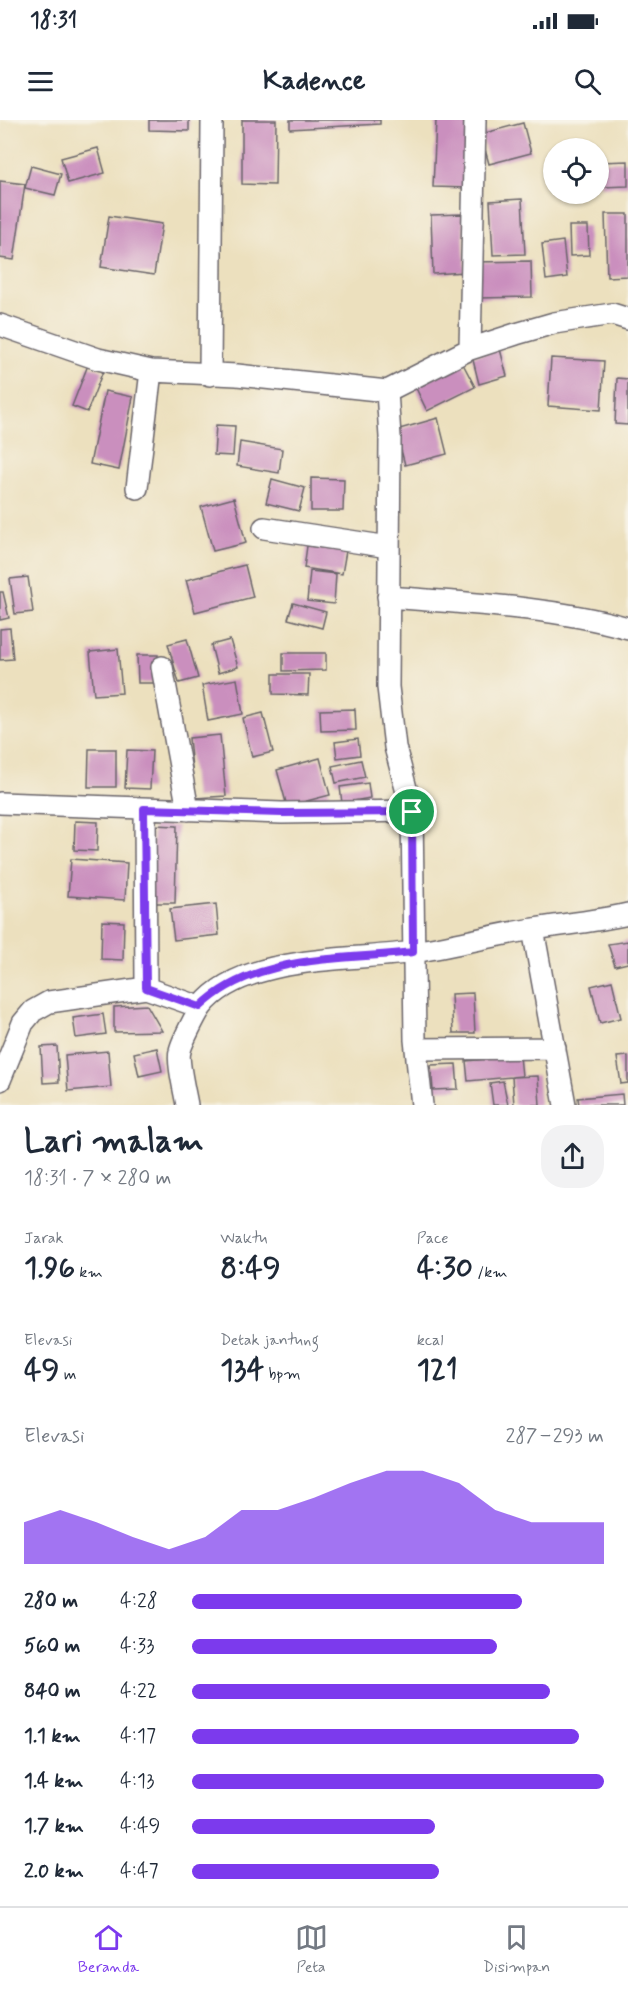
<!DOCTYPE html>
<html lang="id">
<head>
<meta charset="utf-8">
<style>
  :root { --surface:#fff; --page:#f2f2f3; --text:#1f2937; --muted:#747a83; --line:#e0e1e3; --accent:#7c3aed }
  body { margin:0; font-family:Mynerve,sans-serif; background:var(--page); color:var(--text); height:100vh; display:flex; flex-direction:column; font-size:22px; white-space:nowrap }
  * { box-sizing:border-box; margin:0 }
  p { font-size:20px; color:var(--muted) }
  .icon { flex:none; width:33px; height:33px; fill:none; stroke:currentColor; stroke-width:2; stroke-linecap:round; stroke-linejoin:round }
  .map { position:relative; height:985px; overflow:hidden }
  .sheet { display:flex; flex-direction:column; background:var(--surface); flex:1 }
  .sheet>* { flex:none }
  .controls { position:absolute; left:543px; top:18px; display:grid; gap:12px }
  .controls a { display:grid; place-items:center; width:66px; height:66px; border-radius:50%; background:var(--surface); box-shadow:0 2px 4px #0004; font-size:30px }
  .pin { position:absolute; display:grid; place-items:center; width:51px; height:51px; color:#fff; margin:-26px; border:3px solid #fff; border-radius:50%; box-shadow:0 2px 6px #0007 }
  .round { display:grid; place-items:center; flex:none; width:63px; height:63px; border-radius:24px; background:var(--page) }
  .overview { display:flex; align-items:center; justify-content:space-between; height:102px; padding:0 24px }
  h1 { font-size:33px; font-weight:700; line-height:45px }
  .figures { display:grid; grid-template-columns:repeat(3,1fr); gap:9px; height:102px; padding:6px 24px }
  .figures div { display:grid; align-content:center }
  .figures b { font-size:30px; font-weight:700 }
  .figures small { font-size:16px; font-weight:400 }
  .figures p { font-size:16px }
  .chart { height:168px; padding:12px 24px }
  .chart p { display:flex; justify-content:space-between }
  .chart svg { width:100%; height:108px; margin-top:6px; fill:var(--accent); opacity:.7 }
  ul { padding:0 24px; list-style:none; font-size:20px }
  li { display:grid; grid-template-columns:96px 72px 1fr; align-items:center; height:45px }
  li i { height:15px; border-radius:8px; background:var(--accent) }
  .status { display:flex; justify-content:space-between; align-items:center; height:42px; padding:0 30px; background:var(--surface); direction:ltr }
  .status svg { height:16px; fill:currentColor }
  header { display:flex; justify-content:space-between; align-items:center; height:78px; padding:0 24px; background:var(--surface); font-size:27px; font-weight:700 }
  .dock { display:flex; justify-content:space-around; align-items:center; height:84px; border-top:2px solid var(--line); background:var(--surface); font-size:16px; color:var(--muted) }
  .dock a { display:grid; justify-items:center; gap:3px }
  .dock .active { color:var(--accent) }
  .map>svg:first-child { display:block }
  .building { fill:#ca8fbe }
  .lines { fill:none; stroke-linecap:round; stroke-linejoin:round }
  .minor-casing { stroke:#696469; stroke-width:24 }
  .minor { stroke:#fff; stroke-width:21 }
  .route-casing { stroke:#fff; stroke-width:12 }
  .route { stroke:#7c3aed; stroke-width:8 }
</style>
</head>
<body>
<div class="status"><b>18:31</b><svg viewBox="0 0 49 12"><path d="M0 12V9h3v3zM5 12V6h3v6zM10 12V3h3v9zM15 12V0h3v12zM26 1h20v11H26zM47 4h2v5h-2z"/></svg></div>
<header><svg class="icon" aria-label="menu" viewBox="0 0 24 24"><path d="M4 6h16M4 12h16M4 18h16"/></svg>Kadence<svg class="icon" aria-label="search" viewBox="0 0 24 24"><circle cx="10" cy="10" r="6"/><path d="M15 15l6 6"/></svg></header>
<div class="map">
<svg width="628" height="985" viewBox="0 0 628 985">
  <rect width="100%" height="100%" fill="#f7f3e8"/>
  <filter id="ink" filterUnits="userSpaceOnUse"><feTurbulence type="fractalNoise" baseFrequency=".0167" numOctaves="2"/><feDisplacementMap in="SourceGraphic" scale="12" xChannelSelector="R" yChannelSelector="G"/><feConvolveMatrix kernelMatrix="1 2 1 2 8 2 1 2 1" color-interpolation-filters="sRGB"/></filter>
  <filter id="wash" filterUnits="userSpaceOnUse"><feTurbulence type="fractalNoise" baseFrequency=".008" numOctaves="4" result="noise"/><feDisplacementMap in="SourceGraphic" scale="24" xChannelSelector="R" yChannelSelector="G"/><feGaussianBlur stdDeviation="1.35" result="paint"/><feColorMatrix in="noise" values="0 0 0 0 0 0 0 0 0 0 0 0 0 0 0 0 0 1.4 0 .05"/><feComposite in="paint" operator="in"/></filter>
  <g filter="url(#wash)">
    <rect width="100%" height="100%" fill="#ece0be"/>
    <g id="blocks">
      <!-- building -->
      <path class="building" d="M149 0H189V11L149 10Z
        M242 0H276L275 65 242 64Z
        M290 0H380V4L290 9Z
        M436 0H471L469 68 433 67Z
        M523 3 531 33 489 44 481 14Z
        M98 28 105 53 68 63 61 38Z
        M628 41V66L601 67 600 42Z
        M31 46 61 54 55 75 25 68Z
        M0 61 25 64 14 140 0 138Z
        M522 79 525 134 493 135 490 81Z
        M463 94 465 152 433 154 431 95Z
        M605 94H628V156L607 157Z
        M109 96 162 104 154 155 101 147Z
        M569 106H588L589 135 570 136Z
        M563 121 567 157 546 160 542 124Z
        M531 141 532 177 477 178 476 142Z
        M500 229 507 256 479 264 472 236Z
        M551 238 604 241 601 290 548 286Z
        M462 242 475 267 427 291 415 266Z
        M88 245 103 251 87 292 72 286Z
        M617 258 628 259V305L615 304Z
        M105 271 133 277 119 350 90 344Z
        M438 298 447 334 405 345 396 310Z
        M216 305 235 306 233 336 214 335Z
        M240 322 282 329 279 353 237 346Z
        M311 358 344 359 343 391H311Z
        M272 359 305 368 299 391 266 383Z
        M234 378 246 423 213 431 201 387Z
        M307 426 346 431 342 454 304 448Z
        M245 445 253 477 195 492 186 460Z
        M310 451 336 454 334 484 307 481Z
        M28 457 33 492 15 494 10 459Z
        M0 472H3L9 498 0 500Z
        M293 483 326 492 322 508 288 499Z
        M10 508 13 539 0 540V509Z
        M187 519 198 558 179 563 168 524Z
        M230 520 238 547 218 553 211 525Z
        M118 529 122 573 94 575 90 532Z
        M283 533H326V550L283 551Z
        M137 535H158V563H138Z
        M273 554H309L308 575 273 574Z
        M237 559 243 594 208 601 202 565Z
        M355 589 356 610 321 611 320 590Z
        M263 593 273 632 252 637 243 598Z
        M220 615 226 676 195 678 189 618Z
        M358 619 360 635 337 638 335 622Z
        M89 629H116V667H88Z
        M127 630 152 631 150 669 125 668Z
        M320 638 330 675 287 686 277 650Z
        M361 640 365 657 336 663 332 646Z
        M368 663 370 678 342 683 340 667Z
        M75 701 98 702 97 731 74 730Z
        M153 705 177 706 175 783H150Z
        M71 739 127 743 125 780 68 776Z
        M216 784 219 815 174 820 170 789Z
        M102 801 124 802 123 840 101 839Z
        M628 821V843L615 846 608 824Z
        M612 861 621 898 600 903 591 866Z
        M473 873 475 913H453L451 874Z
        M147 885 162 911 114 912V887Z
        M103 894 106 914 76 918 73 898Z
        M57 926 59 962 43 963 41 927Z
        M157 928 162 951 139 956 134 933Z
        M108 931 111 967 68 971 65 935Z
        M520 936 522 956 468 961 466 941Z
        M628 936V963L621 964 617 937Z
        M456 944 458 969 433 970 431 945Z
        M538 956 540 985H514L512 957Z
        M503 961 508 985H493L490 963Z
        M622 974 623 985H579L578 978Z"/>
    </g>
  </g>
  <g filter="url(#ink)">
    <use href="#blocks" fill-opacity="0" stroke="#696469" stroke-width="1.5"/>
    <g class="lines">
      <!-- minor casing -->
      <g class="minor-casing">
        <path id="minor" d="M0 205 98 239 151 251 237 255 387 271 390 317 388 567 395 627 412 691 415 920 422 985
          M470 229 475 0
          M210 255 212 0
          M387 271 470 229 516 214 554 203 612 194 628 199
          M137 368 151 251
          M264 408 389 427
          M388 477C466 483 552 487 628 508
          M162 547 188 690
          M0 683 282 693 412 691
          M533 809 565 985
          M146 868 200 887
          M416 929 555 928
          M0 960 23 903 33 891 49 882 146 868 145 689
          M187 985C185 973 177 941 180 931 181 924 197 892 202 886 243 834 353 841 413 832 453 826 493 815 534 809 566 804 597 801 628 794"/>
      </g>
      <!-- minor -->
      <use href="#minor" class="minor"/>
    </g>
  </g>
  <g class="lines" filter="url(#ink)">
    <!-- route casing -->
    <g class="route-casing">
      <path id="route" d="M144 689 282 693 412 692 413 832C343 840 254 834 200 887L146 868Z"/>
    </g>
    <!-- route -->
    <use href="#route" class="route"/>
  </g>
</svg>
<div class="controls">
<a><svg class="icon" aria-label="locate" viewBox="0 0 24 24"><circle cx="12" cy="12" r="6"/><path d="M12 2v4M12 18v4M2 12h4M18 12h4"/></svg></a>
</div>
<div class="pin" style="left:412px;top:692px;background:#1e9e55"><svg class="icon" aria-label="arrive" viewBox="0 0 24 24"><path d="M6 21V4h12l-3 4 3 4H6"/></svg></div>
</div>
<section class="sheet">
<div class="overview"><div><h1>Lari malam</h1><p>18:31 · 7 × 280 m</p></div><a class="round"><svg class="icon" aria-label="share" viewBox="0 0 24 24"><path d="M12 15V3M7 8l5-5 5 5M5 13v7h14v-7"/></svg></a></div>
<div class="figures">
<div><p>Jarak</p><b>1.96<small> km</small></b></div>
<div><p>Waktu</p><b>8:49</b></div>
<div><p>Pace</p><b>4:30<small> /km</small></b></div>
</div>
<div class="figures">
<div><p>Elevasi</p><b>49<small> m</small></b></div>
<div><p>Detak jantung</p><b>134<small> bpm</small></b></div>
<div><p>kcal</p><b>121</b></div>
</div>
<div class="chart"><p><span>Elevasi</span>287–293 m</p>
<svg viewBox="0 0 160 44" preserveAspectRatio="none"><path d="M0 44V27L10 22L20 27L30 33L40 38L50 33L60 22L70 22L80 17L90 11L100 6L110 6L120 11L130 22L140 27L150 27L160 27V44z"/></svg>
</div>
<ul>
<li><b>280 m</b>4:28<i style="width:80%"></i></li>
<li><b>560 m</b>4:33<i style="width:74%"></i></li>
<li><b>840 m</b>4:22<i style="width:87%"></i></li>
<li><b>1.1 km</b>4:17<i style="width:94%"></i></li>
<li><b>1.4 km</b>4:13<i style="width:100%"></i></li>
<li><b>1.7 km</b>4:49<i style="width:59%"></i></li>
<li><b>2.0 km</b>4:47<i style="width:60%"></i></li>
</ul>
</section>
<nav class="dock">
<a class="active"><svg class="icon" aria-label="home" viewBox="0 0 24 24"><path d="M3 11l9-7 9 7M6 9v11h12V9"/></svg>Beranda</a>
<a><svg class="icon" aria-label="map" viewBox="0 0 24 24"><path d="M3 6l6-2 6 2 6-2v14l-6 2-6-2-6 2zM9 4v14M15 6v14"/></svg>Peta</a>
<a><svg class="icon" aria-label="saved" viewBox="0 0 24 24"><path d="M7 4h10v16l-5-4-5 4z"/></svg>Disimpan</a>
</nav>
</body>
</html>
